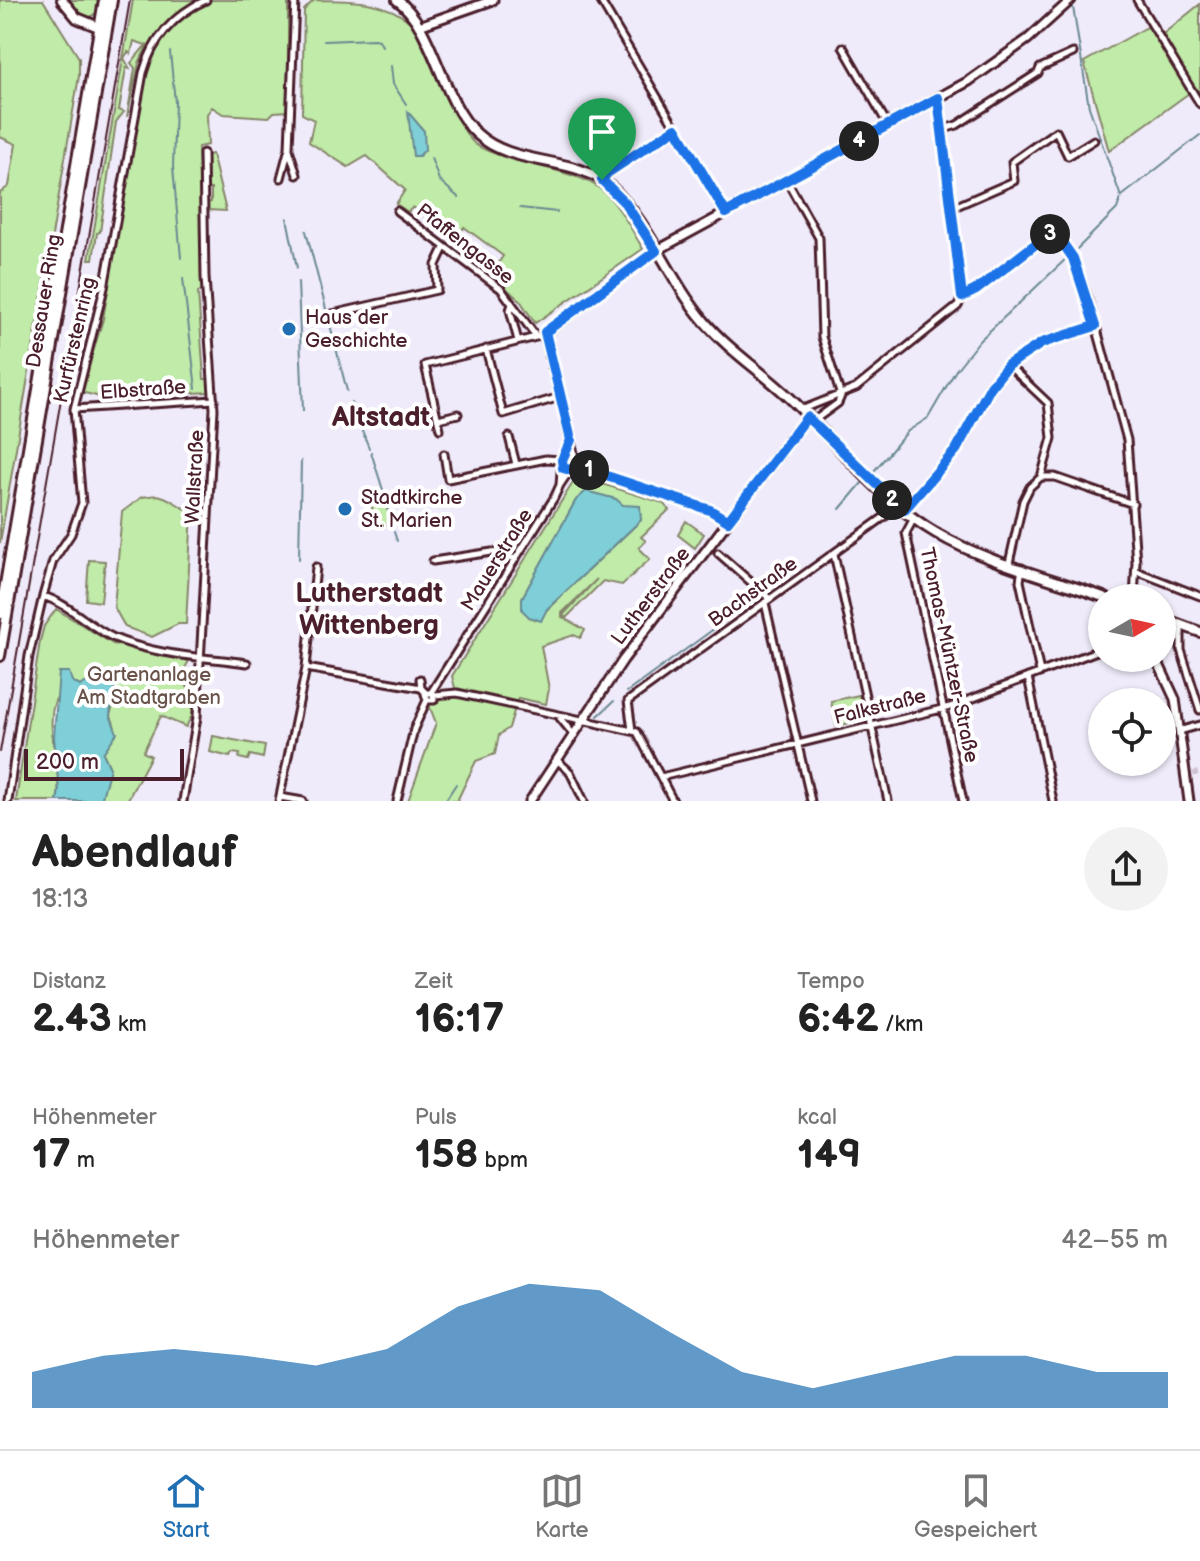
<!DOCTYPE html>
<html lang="de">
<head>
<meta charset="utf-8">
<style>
  :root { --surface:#fff; --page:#f2f2f2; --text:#222; --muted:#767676; --line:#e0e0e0; --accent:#1f6fb2 }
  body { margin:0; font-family:"Balsamiq Sans",sans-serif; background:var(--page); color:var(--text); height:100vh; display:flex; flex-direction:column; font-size:30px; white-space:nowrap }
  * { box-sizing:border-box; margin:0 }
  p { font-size:26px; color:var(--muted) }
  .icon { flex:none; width:44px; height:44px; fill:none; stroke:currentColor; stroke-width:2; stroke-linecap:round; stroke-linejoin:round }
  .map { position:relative; height:801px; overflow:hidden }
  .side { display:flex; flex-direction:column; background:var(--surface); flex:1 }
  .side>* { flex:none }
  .needle { width:52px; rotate:81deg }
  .fabs { position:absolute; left:1088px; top:584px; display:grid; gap:16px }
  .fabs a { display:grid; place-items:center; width:88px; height:88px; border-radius:50%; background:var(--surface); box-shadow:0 2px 6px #0004; font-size:40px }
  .scale { position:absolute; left:24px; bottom:20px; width:160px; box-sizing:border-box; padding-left:8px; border:4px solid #4a1f2b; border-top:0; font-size:22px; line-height:28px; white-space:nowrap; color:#4a1f2b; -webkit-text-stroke:6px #fff; paint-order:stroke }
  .pin { position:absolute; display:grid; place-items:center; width:68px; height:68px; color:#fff; margin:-82px -34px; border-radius:50% 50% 50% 0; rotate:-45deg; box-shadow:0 0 8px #0007 }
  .pin .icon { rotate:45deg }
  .km { position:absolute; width:40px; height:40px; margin:-20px; border-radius:50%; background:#222; color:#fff; font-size:22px; line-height:40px; text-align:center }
  .round { display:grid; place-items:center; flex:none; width:84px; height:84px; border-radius:42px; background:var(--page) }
  .headline { display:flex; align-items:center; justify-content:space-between; height:136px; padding:0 32px }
  h1 { font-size:44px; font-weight:700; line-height:60px }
  .figures { display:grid; grid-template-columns:repeat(3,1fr); gap:12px; height:136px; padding:8px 32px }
  .figures div { display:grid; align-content:center }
  .figures b { font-size:40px; font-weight:700 }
  .figures small { font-size:22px; font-weight:400 }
  .figures p { font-size:22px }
  .chart { height:224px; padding:16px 32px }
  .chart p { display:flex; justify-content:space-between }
  .chart svg { width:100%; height:144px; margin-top:8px; fill:var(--accent); opacity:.7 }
  .tab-bar { display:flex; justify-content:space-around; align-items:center; height:112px; border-top:2px solid var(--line); background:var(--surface); font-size:22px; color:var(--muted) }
  .tab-bar a { display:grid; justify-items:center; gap:4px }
  .tab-bar .active { color:var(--accent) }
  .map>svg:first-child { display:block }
  .green { fill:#c0eba8; stroke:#85856a; stroke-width:2; fill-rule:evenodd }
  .water { fill:#7ecfd7; stroke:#698992; stroke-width:2 }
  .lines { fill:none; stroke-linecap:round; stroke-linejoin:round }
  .stream { stroke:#698992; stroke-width:2 }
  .street-tunnel { stroke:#cfc2d1; stroke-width:5; stroke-dasharray:5 2.5; stroke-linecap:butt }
  .street-casing { stroke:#4a1f2b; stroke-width:11 }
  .secondary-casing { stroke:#4a1f2b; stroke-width:13 }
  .primary-casing { stroke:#4a1f2b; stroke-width:14 }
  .street { stroke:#fff; stroke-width:5 }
  .secondary { stroke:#fff; stroke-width:7 }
  .primary { stroke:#fff; stroke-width:8 }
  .rail { stroke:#4a1f2b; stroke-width:2 }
  .route-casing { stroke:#fff; stroke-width:16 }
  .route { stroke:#1a73e8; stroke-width:10 }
  .poi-dot { fill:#1f6fb2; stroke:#fff; stroke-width:3 }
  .labels { text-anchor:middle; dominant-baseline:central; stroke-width:8; stroke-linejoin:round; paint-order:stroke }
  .street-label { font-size:20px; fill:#4a1f2b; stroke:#fff }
  .poi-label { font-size:20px; fill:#4a1f2b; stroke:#fff; text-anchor:start }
  .park-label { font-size:20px; fill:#68524a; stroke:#fff }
  .district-label { font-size:28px; font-weight:bold; fill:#4a1f2b; stroke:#fff }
</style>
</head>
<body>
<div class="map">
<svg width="1200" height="801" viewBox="0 0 1200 801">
  <rect width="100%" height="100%" fill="#f0ebfa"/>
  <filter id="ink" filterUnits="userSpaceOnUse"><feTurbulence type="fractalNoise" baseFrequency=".0125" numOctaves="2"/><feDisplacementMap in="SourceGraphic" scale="16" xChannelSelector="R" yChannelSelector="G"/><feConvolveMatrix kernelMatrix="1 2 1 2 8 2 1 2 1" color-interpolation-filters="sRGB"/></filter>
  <g filter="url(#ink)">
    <!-- green -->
    <path class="green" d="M0 0H43L79 58V76L0 543V193L9 186 16 144 0 137Z
      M66 0H101L99 11 90 17 78 12Z
      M133 0H288V111L274 112 269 117 223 114 212 107 207 114 208 145 198 147 203 291 198 292 204 379H209L210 392 104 398 81 392 103 319 141 91 153 50 147 46 139 63 127 117 135 68 131 63 146 45 134 41 131 54 128 52 124 58 130 69 126 68 119 110 124 112 116 122 100 232 97 233 93 259H89Z
      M314 0C353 0 385 0 413 24 423 47 458 130 475 144 487 153 507 157 521 161 599 183 602 176 643 249L535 323 521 302 491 274 503 256 464 227 456 241 413 207 408 212 396 204 405 190 367 156 348 167 309 142 314 120 302 114 304 10Z
      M1200 4V93L1196 88 1109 151 1084 62 1147 27 1163 34Z
      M212 154 226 211 207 210V203L211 202V189H207V155Z
      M583 478 663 503 669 510 641 537 646 541 639 548 650 559 622 585 603 581 566 618 563 615 597 579 562 613V617L585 630 580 638 574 635 541 646 549 689 546 704 518 698 509 728 499 735 495 754 476 761 457 801H408L436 723 429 705 439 697 457 696 452 676 574 481ZM576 500 617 502 641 520 536 620 529 617 522 598Z
      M157 495C172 497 180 509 192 511L186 624H178L152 637 125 627 114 607 122 512 142 497Z
      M384 497 392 526 375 523 372 517 376 513H371L373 503Z
      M686 521 704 534 695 548 678 535Z
      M89 560 105 561 101 602 86 600Z
      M56 609 113 644 189 661 180 677 187 679V687L194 688 192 715 186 727 161 716 143 752 151 756 127 801H101L109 766 103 753C112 739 120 732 110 715L116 698 88 683 80 686 72 681C67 687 58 694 55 701 44 729 64 774 57 801H16L40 641 44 626Z
      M859 695 862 714 858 721 836 726 831 701Z
      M213 736 265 746 263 758 250 755 248 760 239 758 240 754 232 753 230 757 210 752Z"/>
    <!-- water -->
    <path class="water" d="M408 112 424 131 425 150 419 156H413Z
      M586 491 616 499 623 505 640 506 641 520 547 609 541 621 529 617 522 610V598L576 500Z
      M59 672H69L72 681 80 686 97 676 117 673 110 715 117 733 103 753 110 768 101 801H57L59 791 54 737Z"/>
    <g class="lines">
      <!-- stream -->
      <path class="stream" d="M1073 7 1089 107 1121 197 1117 209 1074 252
        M324 41 374 39 379 40 382 46
        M170 52 175 102 173 167 181 258
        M391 66 393 84 406 104
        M431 158 439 180 459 198
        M1122 196 1200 135
        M520 208 557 212
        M287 218 297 268
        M306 231 347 391
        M183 278 196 389
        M298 282 303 411
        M351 402 369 448
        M371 452 383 490
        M874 471 908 431 928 418 956 370 979 341 1069 256
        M384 495 393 527
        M840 509 862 483
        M394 532 397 541
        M299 559 301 461
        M770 587 784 570
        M627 692 762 594
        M598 716 614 701
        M445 801 456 784"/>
      <!-- street-tunnel -->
      <path class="street-tunnel" d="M1193 774 1200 772"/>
      <!-- street casing -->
      <g class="street-casing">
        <path id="street" d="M600 0 726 213
          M1137 0 1200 104
          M843 47 888 125
          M938 98 962 297
          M944 129 957 125 1038 73 1040 68 1073 53
          M289 149 297 175
          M281 178 289 148 295 0
          M786 179 819 238 822 337 841 396
          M602 180 612 169 676 128
          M952 208 1014 181 1012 162 1056 131 1068 156 1094 140
          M397 211 501 289 535 335
          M512 304 510 310 518 341
          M332 314 437 290 436 265 444 248
          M544 335 575 457
          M486 349 503 414 560 397
          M1008 365 1048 403 1052 438 1041 477 1030 487 1023 501 1009 563
          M74 409 214 400
          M801 410 856 388 958 306 962 297 976 290 1046 236 1057 235 1071 253 1089 300 1127 440 1136 562 1134 598
          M438 419 458 414
          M812 422 838 403 841 396
          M440 429 425 365 544 335 656 251
          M509 437 516 464
          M444 454 448 479 546 459 562 460
          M566 455 571 440
          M576 466 710 510 728 521
          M1041 477H1055L1133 504
          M560 485 570 470
          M904 510 956 450 991 386 1008 365 1042 343 1095 326
          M914 518 906 533 963 801
          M718 553 770 599
          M834 554 888 801
          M433 561 492 552 516 559
          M1022 568 1020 581 1040 672
          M1136 571 1200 596
          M43 596C69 604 87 625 112 637 153 655 202 657 247 663
          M765 603 811 801
          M1181 625V650L1200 710
          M306 668 421 688 425 692
          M1028 677 1053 801
          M420 679 421 688
          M432 691 554 498 560 485 562 458 568 455 575 457 574 468H563
          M435 695 457 693 637 732 673 801
          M560 718 573 734
          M632 730 628 701 898 507
          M1179 731 1200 725
          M557 760 570 772 584 801
          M661 777 950 707 1102 649
          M280 797 303 801
          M8 801 29 656 43 596 53 561 71 534 82 503 74 409 104 288 143 73C152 40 174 14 206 0
          M183 801 197 717 214 409 205 277 203 153
          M279 801 306 668 316 567
          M397 801 414 729 427 700 425 694 433 692 434 700H427"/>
      </g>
      <!-- secondary casing -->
      <g class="secondary-casing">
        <path id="secondary" d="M419 26 493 0
          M656 251 969 81 1028 39 1071 0
          M1156 658 1175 699 1189 801
          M530 801 623 660 807 417"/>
      </g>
      <!-- primary casing -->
      <g class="primary-casing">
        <path id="primary" d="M62 0 77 18 101 28
          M397 0C434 26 441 101 477 134 514 168 574 154 611 187 650 223 669 280 704 321 730 352 766 374 794 402 839 446 881 501 936 533 987 563 1051 578 1106 598
          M0 614 104 0
          M1162 618 1200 632
          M0 656 112 0"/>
      </g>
      <!-- street -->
      <use href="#street" class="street"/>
      <!-- secondary -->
      <use href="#secondary" class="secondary"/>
      <!-- primary -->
      <use href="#primary" class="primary"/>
      <!-- rail -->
      <path class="rail" d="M0 752 130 0"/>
    </g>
  </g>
  <g class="lines" filter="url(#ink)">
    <!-- route casing -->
    <g class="route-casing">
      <path id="route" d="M938 98 962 297 976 290 1046 236 1057 235 1073 258 1095 326 1042 343 1008 365 991 386 956 450 904 510 807 417 728 521 710 510 576 466 570 470 563 468 562 460 571 440 545 332 656 251 625 203 602 180 607 173 676 128 726 213Z"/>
    </g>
    <!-- route -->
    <use href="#route" class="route"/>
  </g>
  <!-- markers -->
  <g class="poi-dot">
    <circle cx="289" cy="329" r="8"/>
    <circle cx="345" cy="509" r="8"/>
  </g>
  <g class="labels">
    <!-- street labels -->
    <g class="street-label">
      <text transform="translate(465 244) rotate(38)">Pfaffengasse</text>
      <text transform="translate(44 301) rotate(-81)">Dessauer Ring</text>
      <text transform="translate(75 340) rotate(-77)">Kurfürstenring</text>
      <text transform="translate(143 390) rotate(-4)">Elbstraße</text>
      <text transform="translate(195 477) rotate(-87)">Wallstraße</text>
      <text transform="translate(497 560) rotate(-58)">Mauerstraße</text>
      <text transform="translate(753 592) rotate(-36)">Bachstraße</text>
      <text transform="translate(651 596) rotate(-53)">Lutherstraße</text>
      <text transform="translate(949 655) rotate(78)">Thomas-Müntzer-Straße</text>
      <text transform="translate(880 707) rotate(-14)">Falkstraße</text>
    </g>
    <!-- poi labels -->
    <g class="poi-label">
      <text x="305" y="318">Haus der<tspan x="305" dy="23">Geschichte</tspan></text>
      <text x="361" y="498">Stadtkirche<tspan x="361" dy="23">St. Marien</tspan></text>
    </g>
    <!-- park labels -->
    <g class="park-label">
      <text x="149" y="675">Gartenanlage<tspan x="149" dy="23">Am Stadtgraben</tspan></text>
    </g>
    <!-- district labels -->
    <g class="district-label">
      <text x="381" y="417">Altstadt</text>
      <text x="369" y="593">Lutherstadt<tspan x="369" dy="32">Wittenberg</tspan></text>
    </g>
  </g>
</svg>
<div class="fabs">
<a><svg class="needle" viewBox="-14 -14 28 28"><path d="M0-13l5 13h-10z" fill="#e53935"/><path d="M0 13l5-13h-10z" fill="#767676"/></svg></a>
<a><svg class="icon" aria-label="locate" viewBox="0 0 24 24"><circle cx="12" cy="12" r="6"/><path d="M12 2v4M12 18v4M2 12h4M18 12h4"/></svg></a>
</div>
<div class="scale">200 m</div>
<div class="pin" style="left:602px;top:180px;background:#1e9e55"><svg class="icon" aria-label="arrive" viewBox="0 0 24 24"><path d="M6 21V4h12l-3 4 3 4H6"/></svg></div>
<b class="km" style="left:589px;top:470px">1</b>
<b class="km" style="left:892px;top:500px">2</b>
<b class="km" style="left:1050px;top:234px">3</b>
<b class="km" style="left:859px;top:141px">4</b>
</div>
<section class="side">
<div class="headline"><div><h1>Abendlauf</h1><p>18:13</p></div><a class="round"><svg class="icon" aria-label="share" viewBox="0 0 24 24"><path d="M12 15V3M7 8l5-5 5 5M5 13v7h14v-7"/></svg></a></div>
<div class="figures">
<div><p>Distanz</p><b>2.43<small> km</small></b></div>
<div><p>Zeit</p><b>16:17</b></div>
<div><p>Tempo</p><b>6:42<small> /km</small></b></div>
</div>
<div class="figures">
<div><p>Höhenmeter</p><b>17<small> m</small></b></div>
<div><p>Puls</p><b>158<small> bpm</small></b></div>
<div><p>kcal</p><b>149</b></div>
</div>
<div class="chart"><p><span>Höhenmeter</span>42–55 m</p>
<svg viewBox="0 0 160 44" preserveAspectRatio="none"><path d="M0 44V33L10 28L20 26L30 28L40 31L50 26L60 13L70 6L80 8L90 21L100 33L110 38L120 33L130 28L140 28L150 33L160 33V44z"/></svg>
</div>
</section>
<nav class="tab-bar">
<a class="active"><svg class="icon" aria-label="home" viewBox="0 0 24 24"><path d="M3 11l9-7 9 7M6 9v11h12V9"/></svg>Start</a>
<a><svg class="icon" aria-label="map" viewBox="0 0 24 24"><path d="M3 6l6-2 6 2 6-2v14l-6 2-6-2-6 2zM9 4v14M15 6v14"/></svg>Karte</a>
<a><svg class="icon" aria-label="saved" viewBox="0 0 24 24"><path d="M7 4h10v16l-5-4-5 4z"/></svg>Gespeichert</a>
</nav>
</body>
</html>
